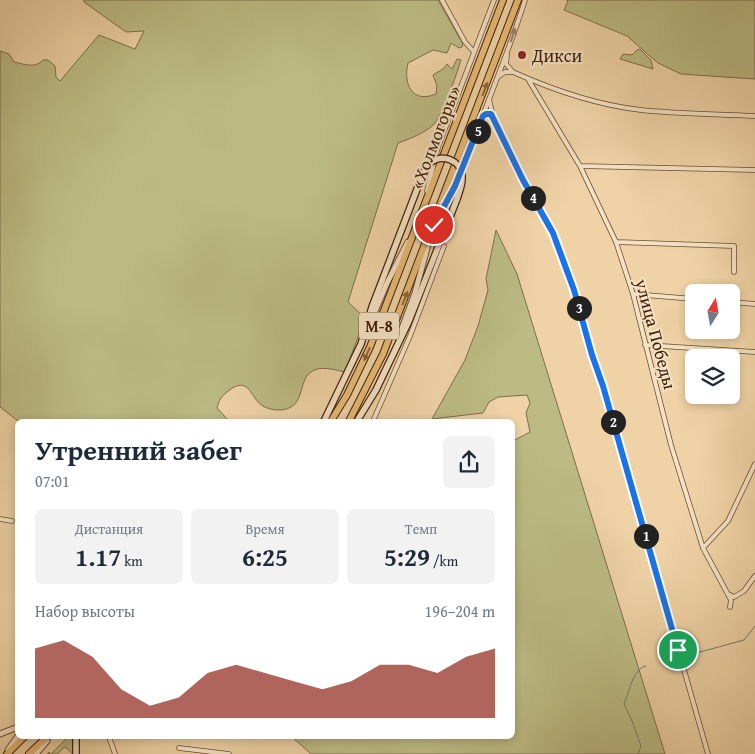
<!DOCTYPE html>
<html lang="ru">
<head>
<meta charset="utf-8">
<style>
  :root { --surface:#fff; --page:#f2f2f3; --text:#1f2937; --muted:#747a83; --accent:#8f2418 }
  body { margin:0; font-family:"Gentium Book Plus",serif; background:var(--page); color:var(--text); height:100vh; display:flex; flex-direction:column; font-size:19px; white-space:nowrap }
  * { box-sizing:border-box; margin:0 }
  p { font-size:16px; color:var(--muted) }
  .icon { flex:none; width:28px; height:28px; fill:none; stroke:currentColor; stroke-width:2; stroke-linecap:round; stroke-linejoin:round }
  .map { position:relative; flex:1; overflow:hidden }
  .sheet { position:absolute; left:15px; top:419px; width:500px; height:320px; display:flex; flex-direction:column; background:var(--surface); border-radius:8px; box-shadow:0 2px 8px #0003 }
  .sheet>* { flex:none }
  .needle { width:32px; rotate:11deg }
  .controls { position:absolute; left:685px; top:284px; display:grid; gap:10px }
  .controls a { display:grid; place-items:center; width:55px; height:55px; border-radius:8px; background:var(--surface); box-shadow:0 2px 8px #0003; font-size:25px }
  .pin { position:absolute; display:grid; place-items:center; width:42px; height:42px; color:#fff; margin:-21px; border:2px solid #fff; border-radius:50%; box-shadow:0 1px 5px #0007 }
  .km { position:absolute; width:25px; height:25px; margin:-12px; border-radius:50%; background:#222; color:#fff; font-size:14px; line-height:25px; text-align:center }
  .round { display:grid; place-items:center; flex:none; width:52px; height:52px; border-radius:8px; background:var(--page) }
  .head { display:flex; align-items:center; justify-content:space-between; height:85px; padding:0 20px }
  h1 { font-size:28px; font-weight:800; line-height:38px }
  .metrics { display:grid; grid-template-columns:repeat(3,1fr); gap:8px; height:85px; padding:5px 20px }
  .metrics div { display:grid; align-content:center; border-radius:8px; background:var(--page); text-align:center }
  .metrics b { font-size:25px; font-weight:800 }
  .metrics small { font-size:14px; font-weight:400 }
  .metrics p { font-size:14px }
  .chart { height:140px; padding:10px 20px }
  .chart p { display:flex; justify-content:space-between }
  .chart svg { width:100%; height:90px; margin-top:5px; fill:var(--accent); opacity:.7 }
  .map>svg:first-child { display:block }
  .green { fill:#bcbb84; stroke:#7e6e48 }
  .lines { fill:none; stroke-linecap:round; stroke-linejoin:round }
  .stream { stroke:#767b6b; stroke-width:1 }
  .minor-casing { stroke:#6b4d32; stroke-width:5.5 }
  .tertiary-casing { stroke:#6b4d32; stroke-width:7 }
  .secondary-casing { stroke:#3f200b; stroke-width:8 }
  .trunk-casing { stroke:#3f200b; stroke-width:8 }
  .minor { stroke:#f5e2c5; stroke-width:4 }
  .tertiary { stroke:#f5e2c5; stroke-width:5 }
  .secondary { stroke:#f5e2c5; stroke-width:5.5 }
  .trunk { stroke:#e8ba73; stroke-width:6 }
  .secondary-bridge-casing { stroke:#3f200b; stroke-width:8; stroke-linecap:butt }
  .secondary-bridge { stroke:#f5e2c5; stroke-width:5.5 }
  .oneway { fill:#9a8168 }
  .oneway2 { fill:#8b653a }
  .route-casing { stroke:#fff; stroke-width:10 }
  .route { stroke:#1a73e8; stroke-width:6 }
  .poi-dot { fill:#8f2418; stroke:#f5e2c5; stroke-width:2 }
  .labels { text-anchor:middle; dominant-baseline:central; stroke-width:4; stroke-linejoin:round; paint-order:stroke }
  .shield { fill:#f5e2c5; stroke:#765a43; stroke-width:1 }
  .shield-label { font-size:16px; font-weight:bold; fill:#3f200b }
  .poi-label { font-size:18px; fill:#3f200b; stroke:#f5e2c5; text-anchor:start }
  .street-label { font-size:18px; fill:#3f200b; stroke:#f5e2c5 }
</style>
</head>
<body>
<div class="map">
<svg width="755" height="754" viewBox="0 0 755 754">
  <rect width="100%" height="100%" fill="#efd3a6"/>
  <filter id="stains"><feTurbulence type="fractalNoise" baseFrequency=".004" numOctaves="4"/><feColorMatrix values="0 0 0 0 .2 0 0 0 0 .09 0 0 0 0 .02 0 0 0 .5 -.17"/></filter>
  <radialGradient id="worn" r=".72"><stop offset=".6" stop-color="#630" stop-opacity="0"/><stop offset="1" stop-color="#630" stop-opacity=".3"/></radialGradient>
  <!-- green -->
  <path class="green" d="M84 0H438L463 44 462 47 459 48 451 43 447 53 433 50 408 63C403 84 412 104 436 94L437 86 433 75 443 69 447 64 452 69 457 59 461 60C457 73 442 117 433 125 425 133 409 139 398 143L348 302 365 318 345 372C335 370 320 365 311 372 297 381 307 410 278 410 273 410 266 408 263 406 250 399 250 373 227 392 221 397 219 400 217 408L229 421H18L0 407V51L9 54 14 62C24 64 35 69 43 60H48L55 66 56 77 60 81 99 35 135 49 144 31 126 32 84 2Z
    M566 0H755V79L681 74 658 63 627 36 564 10 568 1Z
    M640 49 651 60 653 69 620 59 623 54 632 55 637 50Z
    M496 230 517 274 665 754H311L291 736H512L513 441 530 432 526 413 530 403 527 395 498 397 489 402 483 413 432 419 465 360 478 326 488 290 486 279Z
    M69 736H73V754L65 747 57 754H47L49 752 51 754Z"/>
  <g class="lines">
    <!-- stream -->
    <path class="stream" d="M682 657 744 640 755 626
      M662 662 678 658
      M638 754 641 746 632 721 624 704C629 693 633 668 646 666"/>
    <!-- minor casing -->
    <g class="minor-casing">
      <path id="minor" d="M442 0 465 42 474 52
        M507 55 506 64 513 72C553 90 597 105 641 110 679 114 717 114 755 116
        M499 76 505 72H513
        M528 79 580 166 616 242 633 294 671 445 703 548 731 600 730 607
        M489 99 493 116 523 180 553 233 574 290 592 355 603 386 708 754
        M580 166 755 170
        M427 191 438 147 494 0
        M438 216C460 178 474 138 490 97 502 65 515 33 525 0
        M616 242 734 246V272
        M633 294 694 299
        M731 302 755 304
        M645 345 755 352
        M373 421 410 336 444 246
        M0 519 12 521
        M703 548 728 521 755 464
        M728 594 734 597 744 591 755 576
        M109 737 115 754
        M179 748 229 754"/>
    </g>
    <!-- tertiary casing -->
    <g class="tertiary-casing">
      <path id="tertiary" d="M367 330 387 283 408 242
        M399 336 415 293 429 241
        M0 734 18 727
        M8 750 18 736
        M36 754 47 741"/>
    </g>
    <!-- secondary casing -->
    <g class="secondary-casing">
      <path id="secondary" d="M324 421 361 344 372 307 419 184
        M357 421 376 390 409 321 457 199
        M76 736V754"/>
    </g>
    <!-- trunk casing -->
    <g class="trunk-casing">
      <path id="trunk" d="M331 421 347 395 370 347 503 0
        M349 421 383 354 518 0
        M7 754 25 736
        M29 754 48 736"/>
    </g>
    <!-- minor -->
    <use href="#minor" class="minor"/>
    <!-- tertiary -->
    <use href="#tertiary" class="tertiary"/>
    <!-- secondary -->
    <use href="#secondary" class="secondary"/>
    <!-- trunk -->
    <use href="#trunk" class="trunk"/>
    <!-- secondary-bridge casing -->
    <g class="secondary-bridge-casing">
      <path id="secondary-bridge" d="M419 184C421 177 424 169 430 163 442 153 461 160 462 176 463 184 459 192 457 199"/>
    </g>
    <!-- secondary-bridge -->
    <use href="#secondary-bridge" class="secondary-bridge"/>
  </g>
  <!-- one-way arrows -->
  <defs><path id="oneway-solid" d="M-6-.8H1V-3.2L6.5 0L1 3.2V.8H-6Z" transform="scale(1.25)"/></defs>
  <use class="oneway" href="#oneway-solid" transform="translate(513 35) rotate(-71)"/>
  <g class="oneway2">
    <use href="#oneway-solid" transform="translate(485 89) rotate(-69)"/>
    <use href="#oneway-solid" transform="translate(405 298) rotate(-69)"/>
    <use href="#oneway-solid" transform="translate(367 354) rotate(114)"/>
  </g>
  <g class="lines">
    <!-- route casing -->
    <g class="route-casing">
      <path id="route" d="M434 225 455 186 483 116 486 114H491L523 180 553 233 574 290 592 355 603 386 678 650"/>
    </g>
    <!-- route -->
    <use href="#route" class="route"/>
  </g>
  <!-- markers -->
  <circle class="poi-dot" cx="522" cy="55" r="5"/>
  <g class="labels">
    <!-- shield labels -->
    <rect class="shield" x="359" y="312.5" width="40" height="27" rx="4"/>
    <g class="shield-label">
      <text x="379" y="326">М-8</text>
    </g>
    <!-- poi labels -->
    <g class="poi-label">
      <text x="532" y="55">Дикси</text>
    </g>
    <!-- street labels -->
    <g class="street-label">
      <text transform="translate(435 137) rotate(-69)">«Холмогоры»</text>
      <text transform="translate(656 334) rotate(75)">улица Победы</text>
    </g>
  </g>
  <rect width="100%" height="100%" filter="url(#stains)"/>
  <rect width="100%" height="100%" fill="url(#worn)"/>
</svg>
<div class="controls">
<a><svg class="needle" viewBox="-14 -14 28 28"><path d="M0-13l5 13h-10z" fill="#e53935"/><path d="M0 13l5-13h-10z" fill="#747a83"/></svg></a>
<a><svg class="icon" aria-label="layers" viewBox="0 0 24 24"><path d="M12 4l9 5-9 5-9-5zM3 14l9 5 9-5"/></svg></a>
</div>
<div class="pin" style="left:678px;top:650px;background:#1e9e55"><svg class="icon" aria-label="arrive" viewBox="0 0 24 24"><path d="M6 21V4h12l-3 4 3 4H6"/></svg></div>
<div class="pin" style="left:434px;top:225px;background:#d93025"><svg class="icon" aria-label="check" viewBox="0 0 24 24"><path d="M5 12l5 5 9-10"/></svg></div>
<b class="km" style="left:646px;top:536px">1</b>
<b class="km" style="left:613px;top:422px">2</b>
<b class="km" style="left:579px;top:308px">3</b>
<b class="km" style="left:533px;top:198px">4</b>
<b class="km" style="left:478px;top:131px">5</b>
<section class="sheet">
<div class="head"><div><h1>Утренний забег</h1><p>07:01</p></div><a class="round"><svg class="icon" aria-label="share" viewBox="0 0 24 24"><path d="M12 15V3M7 8l5-5 5 5M5 13v7h14v-7"/></svg></a></div>
<div class="metrics">
<div><p>Дистанция</p><b>1.17<small> km</small></b></div>
<div><p>Время</p><b>6:25</b></div>
<div><p>Темп</p><b>5:29<small> /km</small></b></div>
</div>
<div class="chart"><p><span>Набор высоты</span>196–204 m</p>
<svg viewBox="0 0 160 44" preserveAspectRatio="none"><path d="M0 44V10L10 6L20 14L30 30L40 38L50 34L60 22L70 18L80 22L90 26L100 30L110 26L120 18L130 18L140 22L150 14L160 10V44z"/></svg>
</div>
</section>
</div>
</body>
</html>
